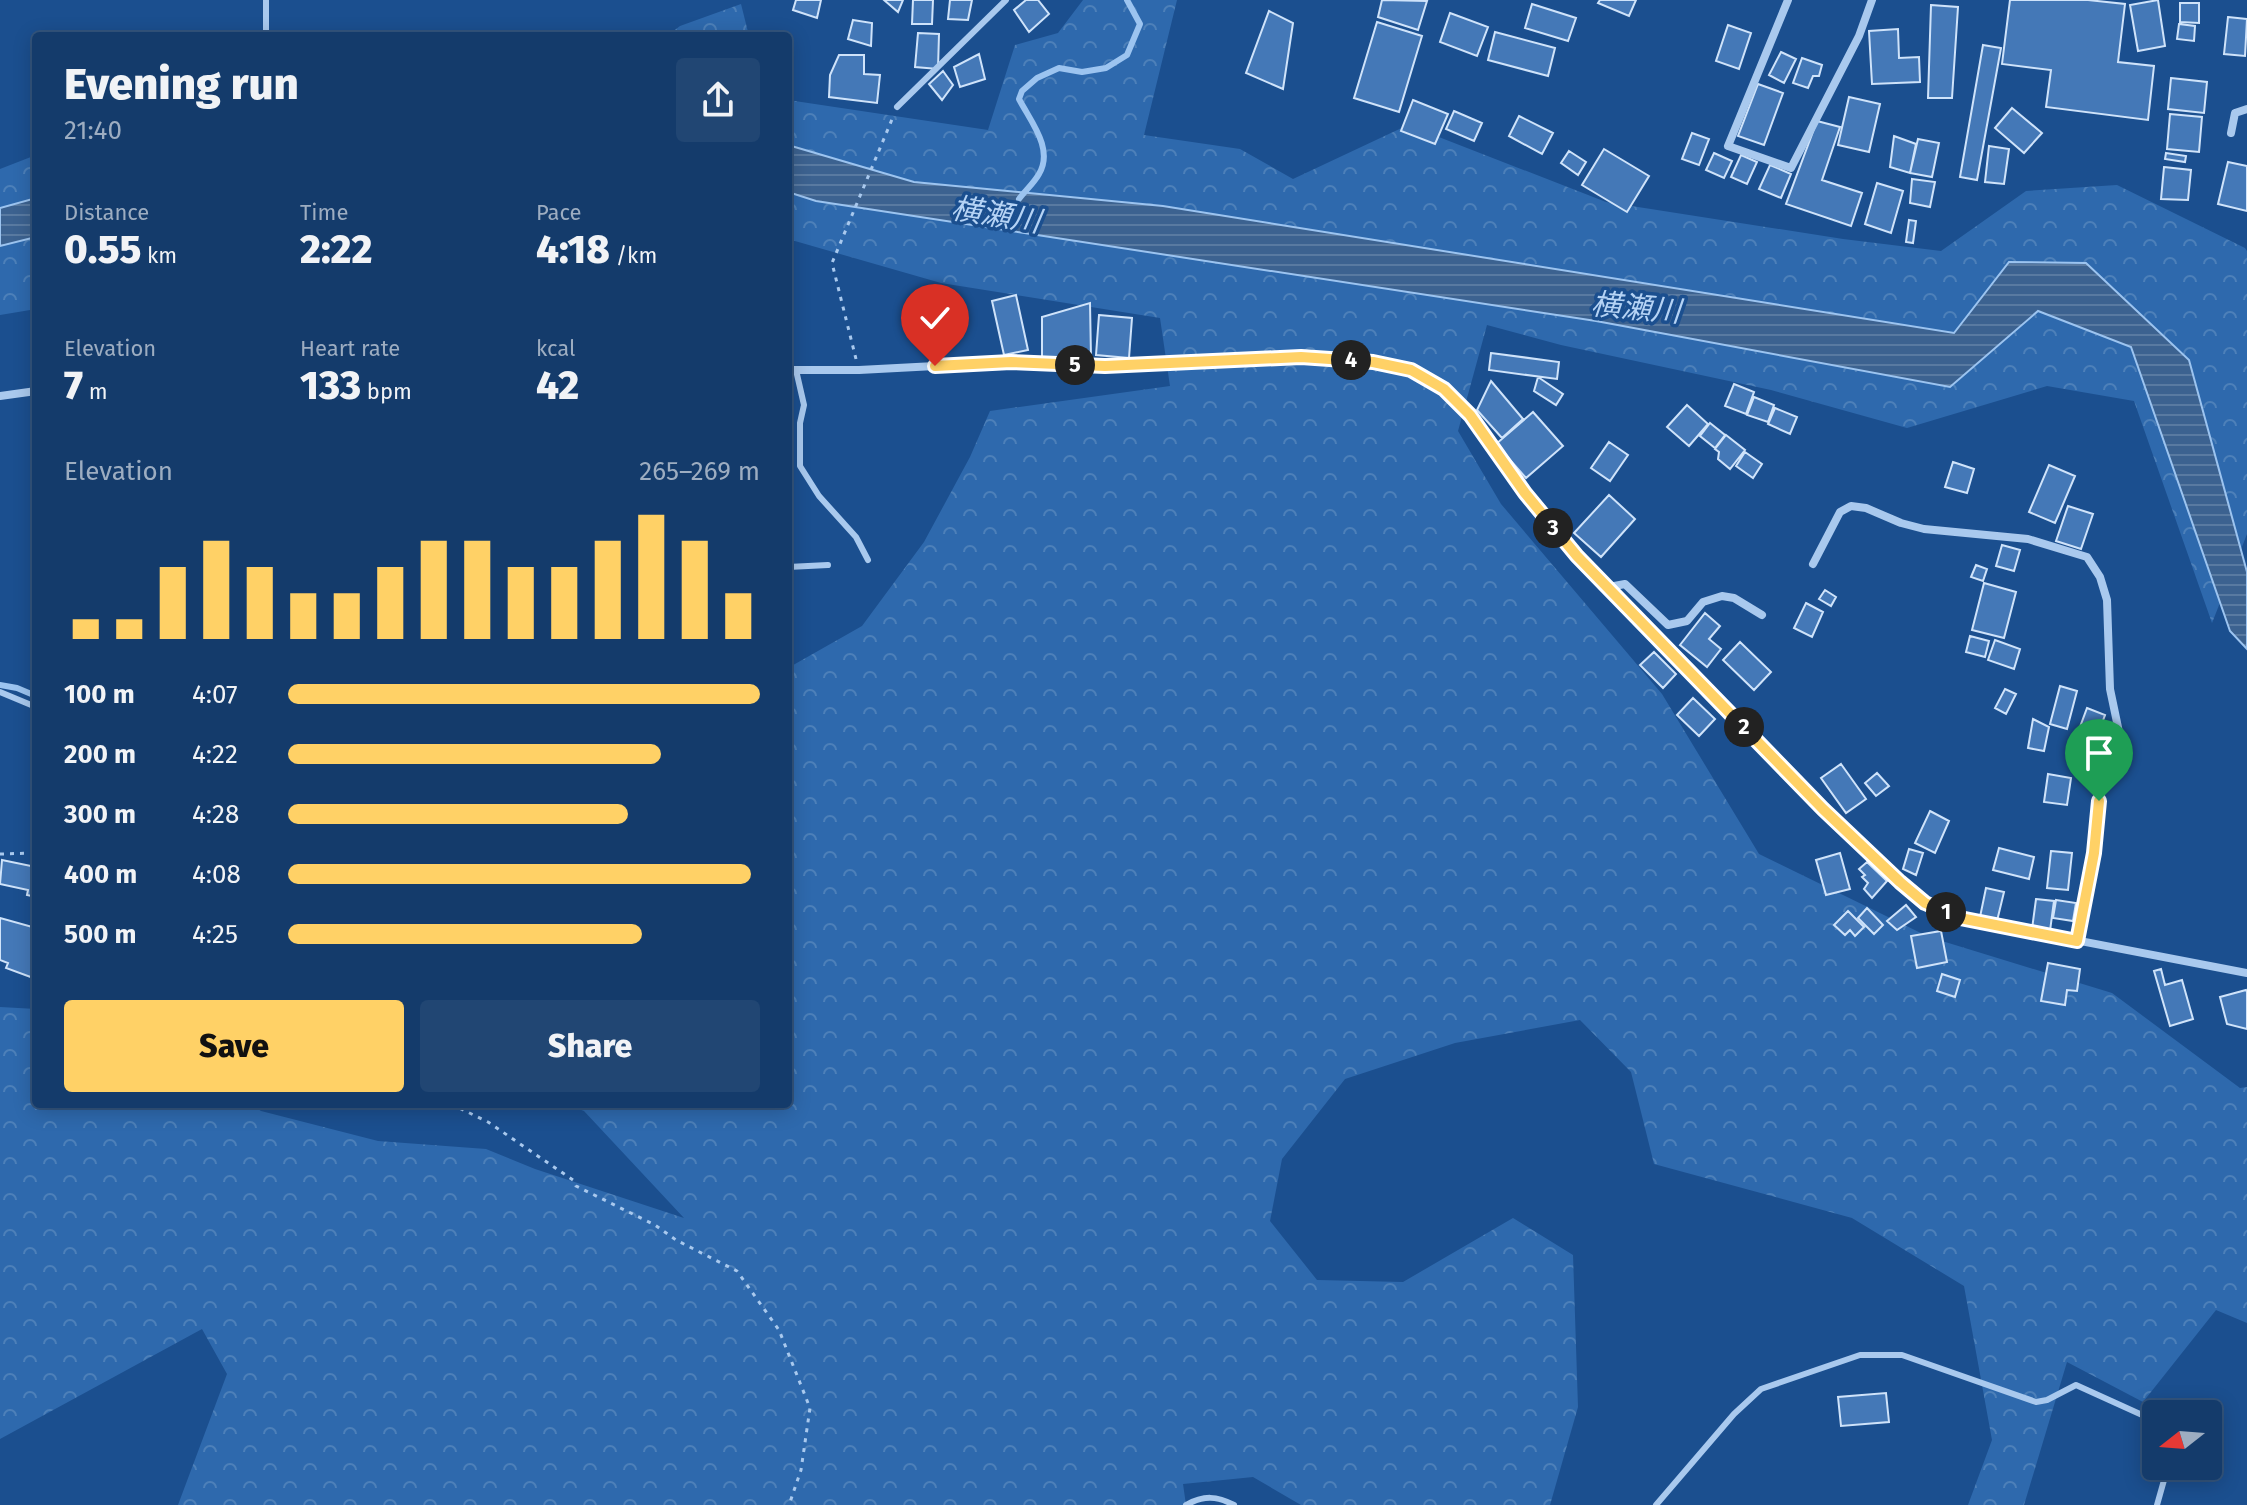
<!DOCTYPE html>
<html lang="en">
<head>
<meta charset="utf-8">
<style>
  :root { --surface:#143b6b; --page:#214673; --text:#f1f3f6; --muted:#9dadc1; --line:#33557e; --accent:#ffd166 }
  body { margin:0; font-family:"Fira Sans","Noto Sans JP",sans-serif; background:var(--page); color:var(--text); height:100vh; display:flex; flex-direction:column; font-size:30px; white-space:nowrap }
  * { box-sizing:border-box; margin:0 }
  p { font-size:26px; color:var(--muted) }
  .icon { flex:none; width:44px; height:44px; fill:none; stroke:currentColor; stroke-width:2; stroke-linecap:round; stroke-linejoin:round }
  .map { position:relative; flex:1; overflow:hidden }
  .panel { position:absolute; left:32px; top:32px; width:760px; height:1076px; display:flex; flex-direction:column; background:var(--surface); border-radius:8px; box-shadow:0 4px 20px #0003,0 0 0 2px var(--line) }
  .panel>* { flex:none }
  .needle { width:52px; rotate:253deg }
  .buttons { position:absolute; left:2142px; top:1400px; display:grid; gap:16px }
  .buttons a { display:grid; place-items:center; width:80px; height:80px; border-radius:8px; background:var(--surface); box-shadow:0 4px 20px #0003,0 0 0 2px var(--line); font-size:40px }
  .pin { position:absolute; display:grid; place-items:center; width:68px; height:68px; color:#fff; margin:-82px -34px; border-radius:50% 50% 50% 0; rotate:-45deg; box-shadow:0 0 8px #0007 }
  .pin .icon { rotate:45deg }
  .km { position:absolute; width:40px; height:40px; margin:-20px; border-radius:50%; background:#222; color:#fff; font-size:22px; line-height:40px; text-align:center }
  .round { display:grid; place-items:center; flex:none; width:84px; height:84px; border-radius:8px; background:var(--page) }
  .summary { display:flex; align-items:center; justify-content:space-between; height:136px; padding:0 32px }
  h1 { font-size:44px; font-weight:800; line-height:60px }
  .metrics { display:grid; grid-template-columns:repeat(3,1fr); gap:12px; height:136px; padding:8px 32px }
  .metrics div { display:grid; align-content:center }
  .metrics b { font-size:40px; font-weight:800 }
  .metrics small { font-size:22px; font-weight:400 }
  .metrics p { font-size:22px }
  .chart { height:224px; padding:16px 32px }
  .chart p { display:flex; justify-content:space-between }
  .chart svg { width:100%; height:144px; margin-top:8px; stroke:var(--accent); stroke-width:6 }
  .primary-button { display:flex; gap:16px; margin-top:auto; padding:16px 32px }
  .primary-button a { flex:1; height:92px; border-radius:8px; background:var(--accent); color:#111; font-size:32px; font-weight:800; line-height:92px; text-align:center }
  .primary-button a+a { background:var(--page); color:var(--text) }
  ul { padding:0 32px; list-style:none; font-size:26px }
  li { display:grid; grid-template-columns:128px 96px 1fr; align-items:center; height:60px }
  li i { height:20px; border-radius:10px; background:var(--accent) }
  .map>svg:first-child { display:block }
  .forest { fill:url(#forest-crowns) }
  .water { fill:url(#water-rules); stroke:#9cc4f0; stroke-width:2 }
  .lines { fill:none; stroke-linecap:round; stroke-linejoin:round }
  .stream { stroke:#9cc4f0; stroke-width:6 }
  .building { fill:#4478b7; stroke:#cfe3fa; stroke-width:2 }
  .path { stroke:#a9c9ee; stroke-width:3; stroke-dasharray:4 6; stroke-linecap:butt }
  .service { stroke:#a9c9ee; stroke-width:6 }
  .minor { stroke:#a9c9ee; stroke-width:8 }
  .route-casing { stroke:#fff; stroke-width:16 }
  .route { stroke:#ffd166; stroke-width:10 }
  .labels { text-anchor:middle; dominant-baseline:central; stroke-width:7; stroke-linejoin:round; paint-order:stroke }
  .water-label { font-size:30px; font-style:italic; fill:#b5d3f5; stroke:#1b4f8f }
</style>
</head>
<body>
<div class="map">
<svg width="2247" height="1505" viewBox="0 0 2247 1505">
  <defs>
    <pattern id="forest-crowns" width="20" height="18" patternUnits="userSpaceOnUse" patternTransform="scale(2)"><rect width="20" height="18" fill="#2e69ad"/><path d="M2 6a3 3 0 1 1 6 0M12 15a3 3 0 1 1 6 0" fill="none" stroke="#4d80b9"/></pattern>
    <pattern id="water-rules" width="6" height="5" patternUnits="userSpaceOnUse" patternTransform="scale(2)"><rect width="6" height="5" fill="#3c6290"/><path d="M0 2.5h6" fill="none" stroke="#597aa1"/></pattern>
  </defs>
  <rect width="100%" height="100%" fill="#1b4f8f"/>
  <!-- forest -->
  <path class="forest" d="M1083 0H1177L1144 135 1240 149 1293 179 1408 125 1606 202 1843 239 1941 251 2026 191 2117 185 2245 248 2247 251V534L2212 623 2134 401 2047 386 1907 428 1771 390 1561 345 1487 325 1458 431 1501 504 1662 694 1759 854 1929 937 2112 993 2240 1088 2247 1087V1323L2216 1310 2143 1402 2067 1362 2024 1505H1968L1992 1440 1964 1286 1852 1218 1654 1164 1631 1072 1580 1020 1455 1043 1345 1079 1282 1159 1270 1221 1317 1280 1403 1282 1513 1218 1573 1255 1578 1407 1550 1505H1301L1253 1477 1183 1484 1186 1505H178L227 1374 202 1329 0 1439V1007L36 1009V1104H250L261 1111 378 1141 486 1149 535 1169 684 1218 584 1111 566 1104H788V668L862 626 924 542 970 457 990 411 1170 386 1160 318 941 283 788 239V100L988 130 1015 45 1058 33Z
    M741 4 749 36H667L680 26Z
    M36 155V309L0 315V169Z"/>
  <!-- water -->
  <path class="water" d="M788 145 914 182 1163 206 1954 333 2009 262 2086 263 2189 360 2247 572V649L2230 631 2131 347 2038 311 1950 387 1596 321 816 201 788 192Z
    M36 198V237L0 246V208Z"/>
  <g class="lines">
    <!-- stream -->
    <path class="stream" d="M1019 199C1025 191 1034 183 1039 174 1054 149 1031 122 1019 99L1022 91 1037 78 1059 68 1082 72 1106 68 1127 55 1140 24 1127 0
      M0 685 17 688 36 696"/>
  </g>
  <!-- building -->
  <path class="building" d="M796 0H821L817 18 793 10Z
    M884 0H903L898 12Z
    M913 0H933L932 24H912Z
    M950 0H972L968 20 948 19Z
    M1026 0H1038L1049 14 1029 32 1014 10Z
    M1382 0 1427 1 1418 30 1378 17Z
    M1600 0H1636L1629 16 1598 3Z
    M2010 0H2088L2125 4 2118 62 2154 66 2148 120 2046 107 2051 70 2002 64Z
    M2158 0 2165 46 2138 51 2130 5Z
    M2180 3H2199V23L2180 22Z
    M1532 4 1576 18 1568 41 1525 28Z
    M1931 5 1958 7 1952 98H1928Z
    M1269 11 1293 23 1283 89 1246 73Z
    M1450 13 1488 27 1477 56 1440 42Z
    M2228 17 2247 19 2245 56 2224 54Z
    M853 20 872 23 871 46 848 39Z
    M1377 22 1422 36 1399 112 1354 98Z
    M2179 24 2195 26 2194 41 2177 39Z
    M1728 25 1751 33 1739 69 1716 61Z
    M1898 29 1899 58 1919 57 1920 82 1872 84 1869 31Z
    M1495 32 1555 48 1548 76 1488 60Z
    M918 33 939 34 938 69 915 67Z
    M1983 45 2001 48 1977 180 1960 177Z
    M1781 52 1796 59 1784 83 1769 75Z
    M979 54 985 79 960 87 954 67Z
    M839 55H864V74L880 75 877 103 829 97 830 75Z
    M1802 58 1822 65 1819 76H1813L1808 88 1793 83Z
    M943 71 953 85 942 100 929 84Z
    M2171 78 2207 82 2204 113 2168 109Z
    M1758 84 1783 93 1764 145 1738 136Z
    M1849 97 1880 104 1869 152 1838 145Z
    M1413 100 1448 114 1435 144 1401 131Z
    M2012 108 2042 133 2024 153 1995 128Z
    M1454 111 1482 123 1474 141 1446 129Z
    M2170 114 2202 117 2199 152 2167 149Z
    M1519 116 1553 133 1542 154 1509 136Z
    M1817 121 1840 127 1822 180 1862 193 1851 226 1786 204Z
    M1692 133 1709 139 1699 165 1682 159Z
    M1894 136 1916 144 1910 173 1890 167Z
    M1918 139 1939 143 1932 177 1910 173Z
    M1989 146 2009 149 2004 184 1985 182Z
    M1604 149 1649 176 1627 212 1582 185Z
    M1569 151 1586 162 1578 175 1561 163Z
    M1714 153 1732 161 1724 178 1706 170Z
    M2166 153 2186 156 2185 162 2165 159Z
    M1741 155 1757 162 1747 184 1731 177Z
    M2228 162 2247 166V211L2218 204Z
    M1770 165 1791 174 1781 198 1759 189Z
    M2164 167 2191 170 2188 200 2161 199Z
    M1912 179 1935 182 1930 207 1910 203Z
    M1877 183 1903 191 1891 233 1865 224Z
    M1909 220 1916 221 1913 243 1906 242Z
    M1016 295 1028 350 1004 355 992 301Z
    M1090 303 1091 358H1042V317Z
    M1099 315 1132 318 1129 358 1096 355Z
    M1491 353 1559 362 1557 379 1489 370Z
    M1538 377 1563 394 1556 405 1534 391Z
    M1491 381 1523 419 1502 438 1477 410Z
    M1734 384 1754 392 1746 414 1725 406Z
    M1754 397 1774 405 1768 422 1747 415Z
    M1687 405 1708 424 1689 446 1667 427Z
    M1775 408 1797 417 1790 434 1768 424Z
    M1533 412 1563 446 1526 478 1496 444Z
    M1710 423 1725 435 1715 448 1700 436Z
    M1726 435 1745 450 1730 469 1718 459 1719 452 1715 449Z
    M1609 442 1628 455 1610 481 1591 468Z
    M1745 452 1762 464 1753 478 1736 466Z
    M1953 462 1974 469 1967 493 1945 487Z
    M2049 465 2075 476 2055 523 2029 512Z
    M1609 495 1635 519 1601 557 1574 533Z
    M2068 506 2093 514 2081 549 2056 541Z
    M2002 545 2020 550 2014 571 1996 566Z
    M1976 565 1987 569 1983 581 1971 577Z
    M1984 583 2016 592 2004 638 1972 630Z
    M1825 590 1836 597 1831 606 1819 599Z
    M1806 603 1823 612 1812 637 1794 628Z
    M1705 613 1720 626 1709 639 1721 649 1707 667 1680 645Z
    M1970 636 1989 641 1985 657 1966 652Z
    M1995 640 2020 649 2014 669 1988 660Z
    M1740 642 1771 672 1754 690 1723 660Z
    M1654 652 1676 674 1663 688 1640 665Z
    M2060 686 2077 691 2067 729 2050 724Z
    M2005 689 2016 694 2006 714 1995 708Z
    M1693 698 1715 719 1699 736 1677 715Z
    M2087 708 2105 715 2098 734 2080 727Z
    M2033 719 2049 727 2044 751 2028 748Z
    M1841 764 1866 799 1846 813 1821 778Z
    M1877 773 1889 786 1876 796 1865 783Z
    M2048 774 2071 778 2067 805 2044 802Z
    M1930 811 1949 821 1935 853 1915 843Z
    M1999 848 2034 857 2029 879 1993 870Z
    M1909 849 1923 853 1916 875 1903 869Z
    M2051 851 2072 853 2068 890 2047 888Z
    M1840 853 1850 889 1826 895 1816 860Z
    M2 860 36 867V897L27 895 28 890 0 884Z
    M1867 862 1887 881 1872 898 1864 889 1868 883 1862 877 1865 875 1859 869Z
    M1986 888 2004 892 1997 921 1980 917Z
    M2036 899 2054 901 2050 931 2032 929Z
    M2056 900 2076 903 2073 921 2053 918Z
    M1906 905 1916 917 1897 930 1887 921Z
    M1867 908 1883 925 1874 934 1858 918Z
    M1848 911 1864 927 1855 936 1850 930 1845 935 1834 925Z
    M0 918 36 928V979L6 968 8 963 0 960Z
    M1941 931 1947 962 1917 968 1911 936Z
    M2048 963 2080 969 2077 991 2067 990 2065 1005 2041 1001Z
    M2161 969 2165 985 2182 980 2193 1019 2170 1026 2154 971Z
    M1942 974 1960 980 1955 997 1937 991Z
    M2246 990 2247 992V1029L2227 1024 2220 997Z
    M1886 1393 1889 1422 1841 1426 1838 1397Z"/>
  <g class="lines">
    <!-- path -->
    <path class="path" d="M856 359 832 263 893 117
      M0 854 36 853
      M451 1104 488 1122 573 1180 576 1186 655 1225 676 1240 737 1271 779 1330 810 1408 801 1470 789 1505"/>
    <!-- service -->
    <path class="service" d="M266 0V36
      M897 107 1006 0
      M796 370 804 405 800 423V466L819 496 856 537 868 560
      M788 567 828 565
      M0 692 36 707
      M1186 1505C1204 1495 1217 1496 1234 1505
      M1656 1505 1734 1414 1761 1389 1860 1355H1902L2036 1402 2047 1400 2076 1385 2151 1419 2156 1424
      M2157 1505 2168 1466"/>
    <!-- minor -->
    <path class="minor" d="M1788 0 1728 146 1791 168 1859 36 1872 0
      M2231 133 2235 113 2247 109
      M788 370H859L1011 362 1105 366 1260 357 1373 362 1411 370 1444 389 1470 415 1525 493 1577 556 1823 809 1925 903 1960 918 2247 973
      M0 396 36 391
      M1813 564 1840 512 1851 506 1866 508 1901 523 1924 529 2028 539 2087 557 2100 577 2107 600 2110 689 2119 732 2099 801 2094 853 2077 941
      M1609 587 1625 584 1668 625 1687 621 1703 602 1722 596 1734 598 1762 615"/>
  </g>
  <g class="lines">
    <!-- route casing -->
    <g class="route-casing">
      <path id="route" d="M935 366 1011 362 1105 366 1301 357 1373 362 1411 370 1444 389 1470 415 1525 493 1577 556 1823 809 1900 882 1925 903 1960 918 2077 941 2094 853 2099 801"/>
    </g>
    <!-- route -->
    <use href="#route" class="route"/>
  </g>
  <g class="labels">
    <!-- water labels -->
    <g class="water-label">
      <text transform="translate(996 215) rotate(9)">横瀬川</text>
      <text transform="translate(1636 308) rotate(5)">横瀬川</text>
    </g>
  </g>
</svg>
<div class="buttons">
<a><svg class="needle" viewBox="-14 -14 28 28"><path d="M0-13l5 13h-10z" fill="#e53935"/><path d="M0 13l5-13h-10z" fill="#9dadc1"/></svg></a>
</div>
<div class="pin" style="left:2099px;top:801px;background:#1e9e55"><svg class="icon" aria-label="arrive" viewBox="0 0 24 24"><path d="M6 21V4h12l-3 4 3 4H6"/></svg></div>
<div class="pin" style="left:935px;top:366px;background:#d93025"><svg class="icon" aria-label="check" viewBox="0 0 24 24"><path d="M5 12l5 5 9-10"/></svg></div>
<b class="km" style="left:1946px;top:912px">1</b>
<b class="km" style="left:1744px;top:727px">2</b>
<b class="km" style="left:1553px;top:528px">3</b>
<b class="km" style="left:1351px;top:360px">4</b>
<b class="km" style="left:1075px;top:365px">5</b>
<section class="panel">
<div class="summary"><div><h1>Evening run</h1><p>21:40</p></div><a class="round"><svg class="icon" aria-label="share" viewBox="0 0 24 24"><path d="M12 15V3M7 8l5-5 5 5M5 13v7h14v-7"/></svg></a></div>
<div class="metrics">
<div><p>Distance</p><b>0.55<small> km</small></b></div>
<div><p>Time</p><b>2:22</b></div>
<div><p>Pace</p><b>4:18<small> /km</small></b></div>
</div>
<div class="metrics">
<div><p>Elevation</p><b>7<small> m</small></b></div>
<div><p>Heart rate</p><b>133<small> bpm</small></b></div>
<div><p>kcal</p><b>42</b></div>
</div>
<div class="chart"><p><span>Elevation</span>265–269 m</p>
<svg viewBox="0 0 160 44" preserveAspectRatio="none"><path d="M5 44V38M15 44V38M25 44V22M35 44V14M45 44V22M55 44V30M65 44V30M75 44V22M85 44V14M95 44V14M105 44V22M115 44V22M125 44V14M135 44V6M145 44V14M155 44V30"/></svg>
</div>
<ul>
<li><b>100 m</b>4:07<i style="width:100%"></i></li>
<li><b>200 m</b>4:22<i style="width:79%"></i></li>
<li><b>300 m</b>4:28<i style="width:72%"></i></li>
<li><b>400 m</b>4:08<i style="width:98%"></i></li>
<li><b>500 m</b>4:25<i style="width:75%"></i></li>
</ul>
<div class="primary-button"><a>Save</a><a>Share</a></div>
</section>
</div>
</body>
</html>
